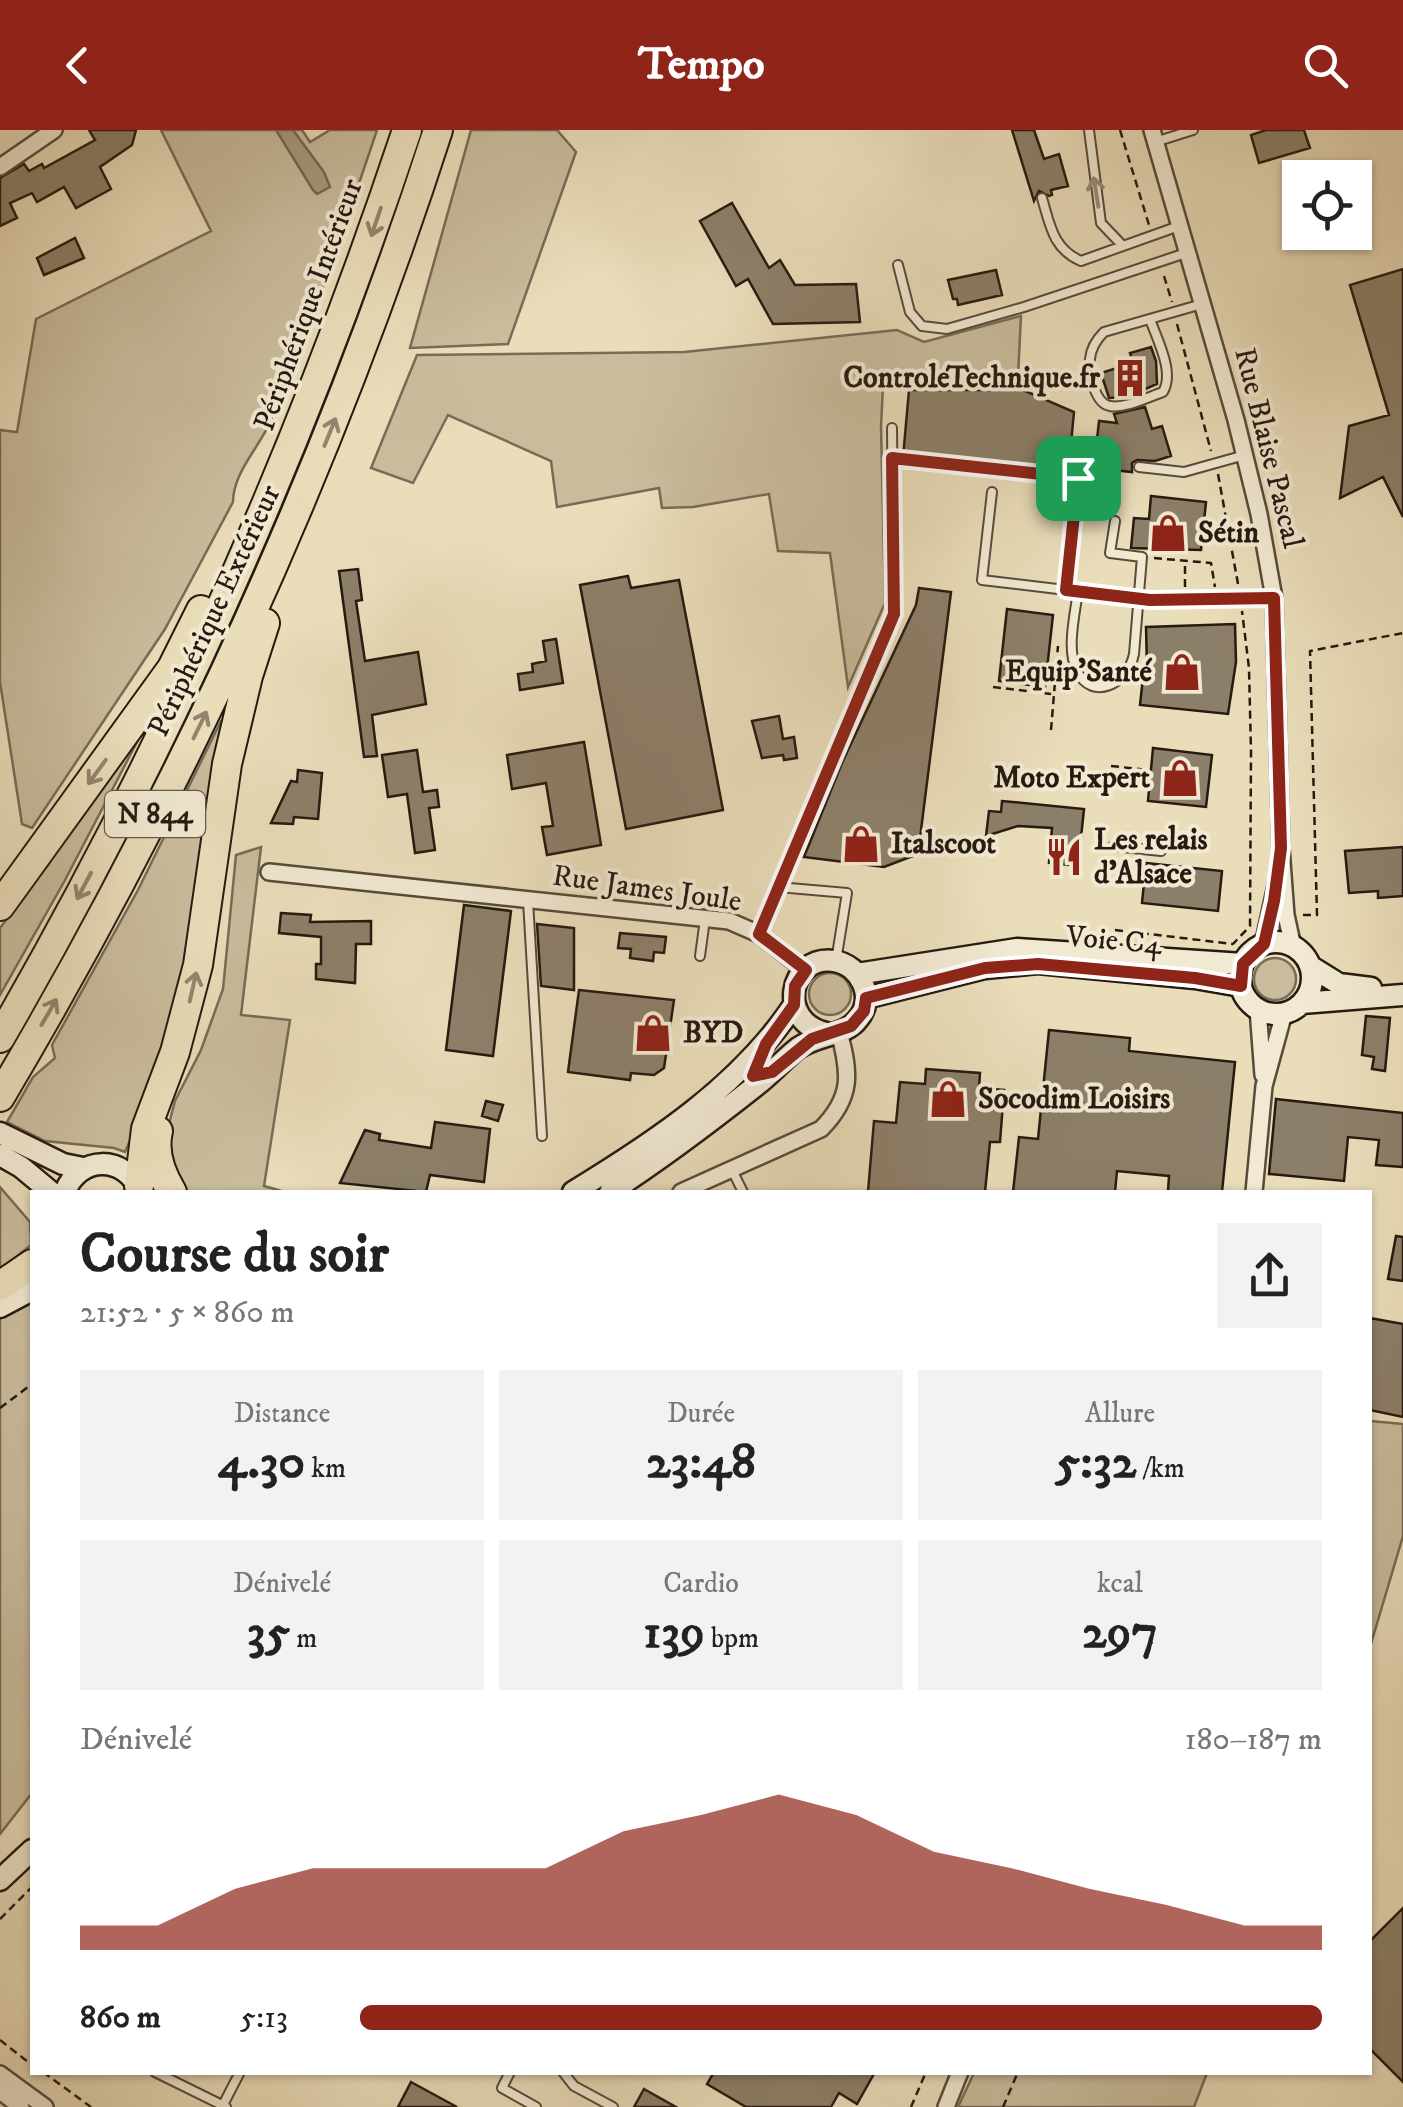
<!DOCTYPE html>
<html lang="fr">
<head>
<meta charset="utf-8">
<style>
  :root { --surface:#fff; --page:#f2f2f2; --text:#222; --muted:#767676; --accent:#8f2418 }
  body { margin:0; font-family:"IM FELL DW Pica",serif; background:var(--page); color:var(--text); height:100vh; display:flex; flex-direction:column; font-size:38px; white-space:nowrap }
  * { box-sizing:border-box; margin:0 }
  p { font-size:32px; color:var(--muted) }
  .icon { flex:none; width:55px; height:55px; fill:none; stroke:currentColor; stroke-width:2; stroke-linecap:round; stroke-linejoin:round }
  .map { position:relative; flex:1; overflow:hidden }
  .side { position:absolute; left:30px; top:1060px; width:1342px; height:885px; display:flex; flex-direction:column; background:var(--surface); border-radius:0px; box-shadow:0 2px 8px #0004 }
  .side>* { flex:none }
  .buttons { position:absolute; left:1282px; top:30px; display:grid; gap:20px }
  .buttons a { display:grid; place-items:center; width:90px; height:90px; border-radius:0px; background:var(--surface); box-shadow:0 2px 8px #0004; font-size:50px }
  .pin { position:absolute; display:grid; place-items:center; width:85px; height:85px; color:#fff; margin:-42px; border-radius:20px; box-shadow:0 5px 15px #0006 }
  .round { display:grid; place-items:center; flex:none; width:105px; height:105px; border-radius:0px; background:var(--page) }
  .head { display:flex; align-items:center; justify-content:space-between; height:170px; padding:0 50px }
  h1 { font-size:55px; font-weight:700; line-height:75px }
  .figures { display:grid; grid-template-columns:repeat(3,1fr); gap:15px; height:170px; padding:10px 50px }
  .figures div { display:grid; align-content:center; border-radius:0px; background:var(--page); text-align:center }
  .figures b { font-size:50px; font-weight:700 }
  .figures small { font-size:28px; font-weight:400 }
  .figures p { font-size:28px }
  .chart { height:280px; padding:20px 50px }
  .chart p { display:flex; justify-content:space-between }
  .chart svg { width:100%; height:180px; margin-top:10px; fill:var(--accent); opacity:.7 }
  ul { padding:0 50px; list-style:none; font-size:32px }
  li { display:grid; grid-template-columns:160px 120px 1fr; align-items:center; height:75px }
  li i { height:25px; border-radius:12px; background:var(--accent) }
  header { display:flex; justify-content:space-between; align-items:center; height:130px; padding:0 50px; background:var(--accent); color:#fff; font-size:45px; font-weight:700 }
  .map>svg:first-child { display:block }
  .green { fill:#c9bc9d; stroke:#786b57; stroke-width:2.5 }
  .water { fill:#a79b81; stroke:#736754; stroke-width:2.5 }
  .building { fill:#8c7f69; stroke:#261a11; stroke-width:2.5 }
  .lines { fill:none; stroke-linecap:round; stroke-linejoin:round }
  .lane-casing { stroke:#574b3b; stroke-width:12 }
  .street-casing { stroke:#574b3b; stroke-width:20 }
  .secondary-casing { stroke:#261a11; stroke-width:25 }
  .highway-casing { stroke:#261a11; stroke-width:32 }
  .path { stroke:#261a11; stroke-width:2.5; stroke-dasharray:8 5; stroke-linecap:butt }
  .lane { stroke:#f1e9d2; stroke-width:8 }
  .street { stroke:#f1e9d2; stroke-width:15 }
  .secondary { stroke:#f1e9d2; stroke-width:20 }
  .highway { stroke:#eaddba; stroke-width:28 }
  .oneway { stroke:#968c7b }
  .oneway2 { stroke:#92856e }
  .route-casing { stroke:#fff; stroke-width:20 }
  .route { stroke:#8f2418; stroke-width:12 }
  .labels { text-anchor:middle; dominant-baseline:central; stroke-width:8; stroke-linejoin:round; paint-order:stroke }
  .shield { fill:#f1e9d2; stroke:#63584b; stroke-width:2.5 }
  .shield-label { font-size:28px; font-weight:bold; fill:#261a11 }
  .street-label { font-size:30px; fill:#261a11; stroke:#f1e9d2 }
  .poi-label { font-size:30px; font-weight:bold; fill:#261a11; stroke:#f1e9d2; text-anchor:start }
</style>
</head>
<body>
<header><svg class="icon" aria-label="back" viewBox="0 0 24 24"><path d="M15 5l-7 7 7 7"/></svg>Tempo<svg class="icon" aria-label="search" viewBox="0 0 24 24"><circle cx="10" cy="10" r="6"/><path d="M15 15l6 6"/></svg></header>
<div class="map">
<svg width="1403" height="1977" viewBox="0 0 1403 1977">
  <rect width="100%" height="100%" fill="#eaddba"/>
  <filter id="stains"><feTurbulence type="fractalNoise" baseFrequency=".002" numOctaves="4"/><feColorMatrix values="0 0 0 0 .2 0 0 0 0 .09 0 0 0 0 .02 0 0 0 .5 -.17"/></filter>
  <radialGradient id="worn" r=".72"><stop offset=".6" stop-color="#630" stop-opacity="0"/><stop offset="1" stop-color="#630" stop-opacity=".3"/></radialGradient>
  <!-- green -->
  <path class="green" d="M161 0H302L310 12 330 0H377C344 98 312 195 271 290 260 317 233 342 233 372L165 499 32 698 22 694 0 552V300L17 302 36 189 211 101Z
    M471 0H557L576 22 508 214 410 218Z
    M1021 186 1018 246 883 256 881 296 885 473 848 557 830 423 778 421 769 364 693 377 662 378 659 358 557 377 551 331 448 285 413 353 371 338 417 225 684 222 897 200 924 212Z
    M221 591 227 592 193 829 161 937 125 1022 114 1018 45 1011 7 992 33 947 55 928 52 915 138 760Z
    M147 593 64 752 0 865V798L48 735 78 680Z
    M261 717 241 885 290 890 264 1056 285 1062H178L166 1005 175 971 201 920 223 859 236 725Z
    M1254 849a21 21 0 1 1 42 0a21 21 0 1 1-42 0Z
    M809 864a21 21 0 1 1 42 0a21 21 0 1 1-42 0Z
    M0 1057 30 1092 31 1115 0 1140Z
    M32 1166V1663L0 1704V1185Z
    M1370 1291 1403 1294V1406L1370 1517Z
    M974 1943V1942L1207 1943 1194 1977H958Z"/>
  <!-- water -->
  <path class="water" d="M276 0H293L324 42 330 57 317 64 313 60Z"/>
  <!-- building -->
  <path class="building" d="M89 0H136L132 15 100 37 111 59 76 78 64 57 37 72 32 63 10 73 17 88 0 96V48L24 34 29 41 42 34 44 38 95 10Z
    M1012 0H1034L1044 29 1059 24 1068 56 1051 60 1052 65 1049 66 1039 61 1034 71Z
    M1266 0H1304L1310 18 1259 33 1251 5Z
    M732 73 769 138 780 130 795 155 856 154 860 192 773 194 748 149 736 156 700 91Z
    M75 108 84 128 44 145 37 128Z
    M1403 139V387L1383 347 1340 368 1349 296 1389 285 1350 155Z
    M996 140 1002 165 958 175 957 169H953L948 150Z
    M1151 217 1156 231 1157 254 1127 267 1109 268 1101 243 1133 233 1130 223Z
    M909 260H1023L1074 282 1068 345 903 328Z
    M1145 277 1152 299 1162 296 1171 326 1155 331 1137 330 1132 333V342L1094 338 1099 291 1117 293 1114 284Z
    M1151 366 1206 372 1201 420 1131 418 1134 388 1149 389Z
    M358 439 362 470 356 471 365 531 418 522 426 574 372 585 377 626 364 627 339 441Z
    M628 446 631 458 679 450 723 680 626 699 580 455Z
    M919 458 951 462 918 724 884 737 804 727 842 633 916 475Z
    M1007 479 1053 485 1045 557 999 551Z
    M1235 494 1236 532 1228 584 1140 575 1144 538H1147L1146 497Z
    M556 509 563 553 520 560 518 544 533 542 532 534 546 531 543 511Z
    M779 586 783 609 794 607 797 628 784 630 783 625 762 628 752 591Z
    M584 612 601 715 547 725 542 697 553 696 546 653 512 659 507 625Z
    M1153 618 1212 625 1206 677 1148 671Z
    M417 620 423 662 437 660 439 677 429 678 435 720 415 723 407 664 388 667 382 625Z
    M298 640 322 643 318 689 294 687 293 694 271 693 291 651 297 652Z
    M1002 671 1084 679 1078 736 1049 733 1052 698 1018 696 986 706 989 681 1001 682Z
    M1403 717V766L1378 768V761L1349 763 1345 721Z
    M1146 733 1222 741 1218 781 1142 773Z
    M464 775 511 781 493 926 446 920Z
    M281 783 311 785 310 792 371 791V814H356L355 853 316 849V834H321V807L279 803Z
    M537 794 574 798V860L541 856Z
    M620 803 666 807 664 823 654 822 653 831 630 828 631 819 618 818Z
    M579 860 674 870 664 938 654 945 631 943 630 950 568 942Z
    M1366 886 1390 888 1385 941 1372 939 1374 927 1362 925Z
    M1049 900 1130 908 1129 921 1235 932 1222 1062 1168 1061 1169 1046 1117 1041 1115 1062H1013L1019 1007 1038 1009Z
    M926 939 980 943 979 958 1004 960 1000 1012H990L985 1062H868L874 991 896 993 900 952 925 954Z
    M1276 969 1403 983V1037L1376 1035 1379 1010 1348 1007 1344 1051 1269 1044Z
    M486 971 503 975 498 991 482 986Z
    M435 992 490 999 484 1052 430 1045 426 1062 340 1053 365 1000 380 1004 379 1010 431 1018Z
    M1396 1106 1403 1107V1151L1388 1149Z
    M1370 1188 1403 1194V1287L1370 1280Z
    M1403 1778V1952L1370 1919V1811Z
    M714 1942H875L857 1974 839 1963 831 1977H746L707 1954Z
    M411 1952 457 1977H398Z
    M644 1959 676 1977H634Z"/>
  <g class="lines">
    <!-- lane casing -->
    <g class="lane-casing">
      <path id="lane" d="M1089 0 1101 93 1122 115
        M1155 12 1193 0
        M1042 68C1050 95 1053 119 1081 131L1179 96
        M898 135 910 182 922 196 947 199 1024 177 1186 123
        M1150 189C1157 210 1175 242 1163 262 1148 267 1125 279 1110 276 1095 274 1088 242 1090 229 1091 218 1097 209 1104 202L1202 174
        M1139 337 1184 342 1245 325
        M992 362 982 450 1149 470 1274 468
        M1065 460 1082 313
        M1078 461C1075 484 1066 520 1077 541 1092 572 1128 554 1134 524L1142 427 1110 423 1115 391
        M1113 716 1161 721
        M778 757 894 484 892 298
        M528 771 542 1006
        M759 804 778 757 847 763 836 831
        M700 826 705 789
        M732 1040 743 1062
        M155 1942 226 1977
        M510 1942 502 1958 536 1977
        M563 1942 574 1956 613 1977
        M222 1977 240 1942"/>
    </g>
    <!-- street casing -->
    <g class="street-casing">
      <path id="street" d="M1152 0 1236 290 1259 384 1274 468 1281 718 1286 785 1293 817
        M0 37 54 0
        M269 742 729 791 759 804 805 840
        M1263 815 1277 751
        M1258 879 1263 945
        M681 1062 821 999C853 967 850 943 839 902
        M1254 1062 1264 956 1284 883
        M0 1944 45 1977
        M0 1961 21 1977
        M946 1977 960 1942"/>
    </g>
    <!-- secondary casing -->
    <g class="secondary-casing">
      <path id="secondary" d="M1240 848a36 36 0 1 1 72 0a36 36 0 1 1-72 0Z
        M1310 836 1339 854 1371 858
        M857 844 1017 819 1243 834
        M866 868 985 838 1038 833 1195 848 1241 856
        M1302 873 1403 865
        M0 1003 63 1034 83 1038
        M0 1025 21 1037 51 1062
        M65 1062C79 1025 125 1025 140 1061
        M573 1062C655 1012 740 956 794 875
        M610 1062C661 1029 710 992 758 954 772 943 784 929 798 918 818 904 846 906 858 889 876 868 861 835 834 831 788 825 777 892 826 903
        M0 1177 32 1160
        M0 1750 32 1720"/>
    </g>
    <!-- highway casing -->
    <g class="highway-casing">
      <path id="highway" d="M0 776 172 538 201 480
        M0 908C167 620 302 316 407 0
        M0 967C181 662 329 338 438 0
        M158 1001C153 1022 161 1044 172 1062
        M139 1056 146 999 175 922 198 835 227 634 248 546 265 493
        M0 1156 32 1134"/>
    </g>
    <!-- path -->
    <path class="path" d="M1120 0 1149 95
      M1164 146 1172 172
      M1177 194 1211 321
      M904 330 1065 347
      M1218 344 1238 454
      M1154 428 1211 433 1215 457
      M1185 457V431
      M993 557 1051 564
      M1051 600 1058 516
      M1111 636 1148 640
      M1303 785H1317L1310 521 1403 503
      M1115 800 1233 814 1250 796 1251 622 1249 538 1242 481
      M0 1278 32 1254
      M0 1789 32 1757
      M0 1910 32 1935
      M43 1942 91 1977
      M911 1977 926 1942
      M1003 1977 1018 1942"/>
    <!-- lane -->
    <use href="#lane" class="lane"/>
    <!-- street -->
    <use href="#street" class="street"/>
    <!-- secondary -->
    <use href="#secondary" class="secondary"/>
    <!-- highway -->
    <use href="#highway" class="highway"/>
  </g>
  <!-- one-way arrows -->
  <defs><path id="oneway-shaft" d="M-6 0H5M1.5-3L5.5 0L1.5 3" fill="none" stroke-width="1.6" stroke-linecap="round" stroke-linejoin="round" transform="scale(2.5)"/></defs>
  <use class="oneway" href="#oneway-shaft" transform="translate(1096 62) rotate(-99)"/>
  <g class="oneway2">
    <use href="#oneway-shaft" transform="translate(376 92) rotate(109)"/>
    <use href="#oneway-shaft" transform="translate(330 302) rotate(-68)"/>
    <use href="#oneway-shaft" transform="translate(200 595) rotate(-64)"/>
    <use href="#oneway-shaft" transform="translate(97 642) rotate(126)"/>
    <use href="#oneway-shaft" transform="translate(84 756) rotate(118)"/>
    <use href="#oneway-shaft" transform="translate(193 857) rotate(-77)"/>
    <use href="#oneway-shaft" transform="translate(49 882) rotate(-60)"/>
  </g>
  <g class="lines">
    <!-- route casing -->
    <g class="route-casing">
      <path id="route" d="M892 328 1078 348 1066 460 1150 470 1274 468 1281 718 1274 771 1264 814 1243 834 1241 856 1195 848 1038 834 985 838 866 868 864 881 851 896 812 909 772 942 753 946 766 914 794 875 795 856 806 840 759 804 894 484Z"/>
    </g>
    <!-- route -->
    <use href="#route" class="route"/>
  </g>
  <!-- icons -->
  <defs>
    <g id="building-bare" transform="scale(3)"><path d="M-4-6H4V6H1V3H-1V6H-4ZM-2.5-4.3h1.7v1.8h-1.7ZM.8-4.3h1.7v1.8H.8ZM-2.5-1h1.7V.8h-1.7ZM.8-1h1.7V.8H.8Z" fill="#8f2418" stroke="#f1e9d2" stroke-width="2.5" paint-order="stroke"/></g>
    <g id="shop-bare" transform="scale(3)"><path d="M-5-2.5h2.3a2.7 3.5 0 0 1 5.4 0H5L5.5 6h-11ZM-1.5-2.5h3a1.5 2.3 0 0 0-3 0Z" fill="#8f2418" stroke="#f1e9d2" stroke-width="2.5" paint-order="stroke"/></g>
    <g id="restaurant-bare" transform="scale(3)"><path d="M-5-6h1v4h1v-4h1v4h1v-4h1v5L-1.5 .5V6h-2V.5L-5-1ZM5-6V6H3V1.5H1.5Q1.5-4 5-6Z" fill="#8f2418" stroke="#f1e9d2" stroke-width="2.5" paint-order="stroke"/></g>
  </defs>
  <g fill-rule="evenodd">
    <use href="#building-bare" x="1130" y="248"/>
    <use href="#shop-bare" x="1168" y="403"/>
    <use href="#shop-bare" x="1182" y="542"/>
    <use href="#shop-bare" x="1180" y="648"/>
    <use href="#shop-bare" x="861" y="714"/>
    <use href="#restaurant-bare" x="1064" y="727"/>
    <use href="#shop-bare" x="653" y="903"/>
    <use href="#shop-bare" x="948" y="969"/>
  </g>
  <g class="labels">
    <!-- shield labels -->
    <rect class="shield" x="105" y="661" width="100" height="46" rx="8"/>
    <g class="shield-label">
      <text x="155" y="684">N 844</text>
    </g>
    <!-- street labels -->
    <g class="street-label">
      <text transform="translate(309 175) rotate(-70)">Périphérique Intérieur</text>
      <text transform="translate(1268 318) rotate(76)">Rue Blaise Pascal</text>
      <text transform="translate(215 481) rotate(-65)">Périphérique Extérieur</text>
      <text transform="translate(647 759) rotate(8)">Rue James Joule</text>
      <text transform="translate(1114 811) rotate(5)">Voie C4</text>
    </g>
    <!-- poi labels -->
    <g class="poi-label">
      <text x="1100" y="248" text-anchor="end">ControleTechnique.fr</text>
      <text x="1198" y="403">Sétin</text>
      <text x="1152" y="542" text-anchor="end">Equip'Santé</text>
      <text x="1150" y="648" text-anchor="end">Moto Expert</text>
      <text x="1094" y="710">Les relais<tspan x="1094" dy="34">d'Alsace</tspan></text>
      <text x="891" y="714">Italscoot</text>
      <text x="683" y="903">BYD</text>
      <text x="978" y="969">Socodim Loisirs</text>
    </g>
  </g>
  <rect width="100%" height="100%" filter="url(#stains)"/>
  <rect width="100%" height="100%" fill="url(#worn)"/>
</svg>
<div class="buttons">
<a><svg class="icon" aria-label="locate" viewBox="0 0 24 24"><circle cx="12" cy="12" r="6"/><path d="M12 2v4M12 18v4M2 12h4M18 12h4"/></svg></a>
</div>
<div class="pin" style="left:1078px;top:348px;background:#1e9e55"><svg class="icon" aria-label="arrive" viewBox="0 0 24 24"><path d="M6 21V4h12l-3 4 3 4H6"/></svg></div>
<section class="side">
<div class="head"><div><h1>Course du soir</h1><p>21:52 · 5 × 860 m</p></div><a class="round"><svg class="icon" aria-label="share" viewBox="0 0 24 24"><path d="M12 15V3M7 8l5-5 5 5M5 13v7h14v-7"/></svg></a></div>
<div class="figures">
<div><p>Distance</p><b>4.30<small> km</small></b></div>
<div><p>Durée</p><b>23:48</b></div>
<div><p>Allure</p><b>5:32<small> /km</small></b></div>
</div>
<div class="figures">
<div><p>Dénivelé</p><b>35<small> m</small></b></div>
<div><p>Cardio</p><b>139<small> bpm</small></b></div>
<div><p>kcal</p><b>297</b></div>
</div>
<div class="chart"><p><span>Dénivelé</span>180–187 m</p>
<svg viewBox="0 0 160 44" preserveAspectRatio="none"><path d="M0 44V38L10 38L20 29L30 24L40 24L50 24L60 24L70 15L80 11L90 6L100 11L110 20L120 24L130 29L140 33L150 38L160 38V44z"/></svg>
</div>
<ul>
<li><b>860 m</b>5:13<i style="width:100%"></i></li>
</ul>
</section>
</div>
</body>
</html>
